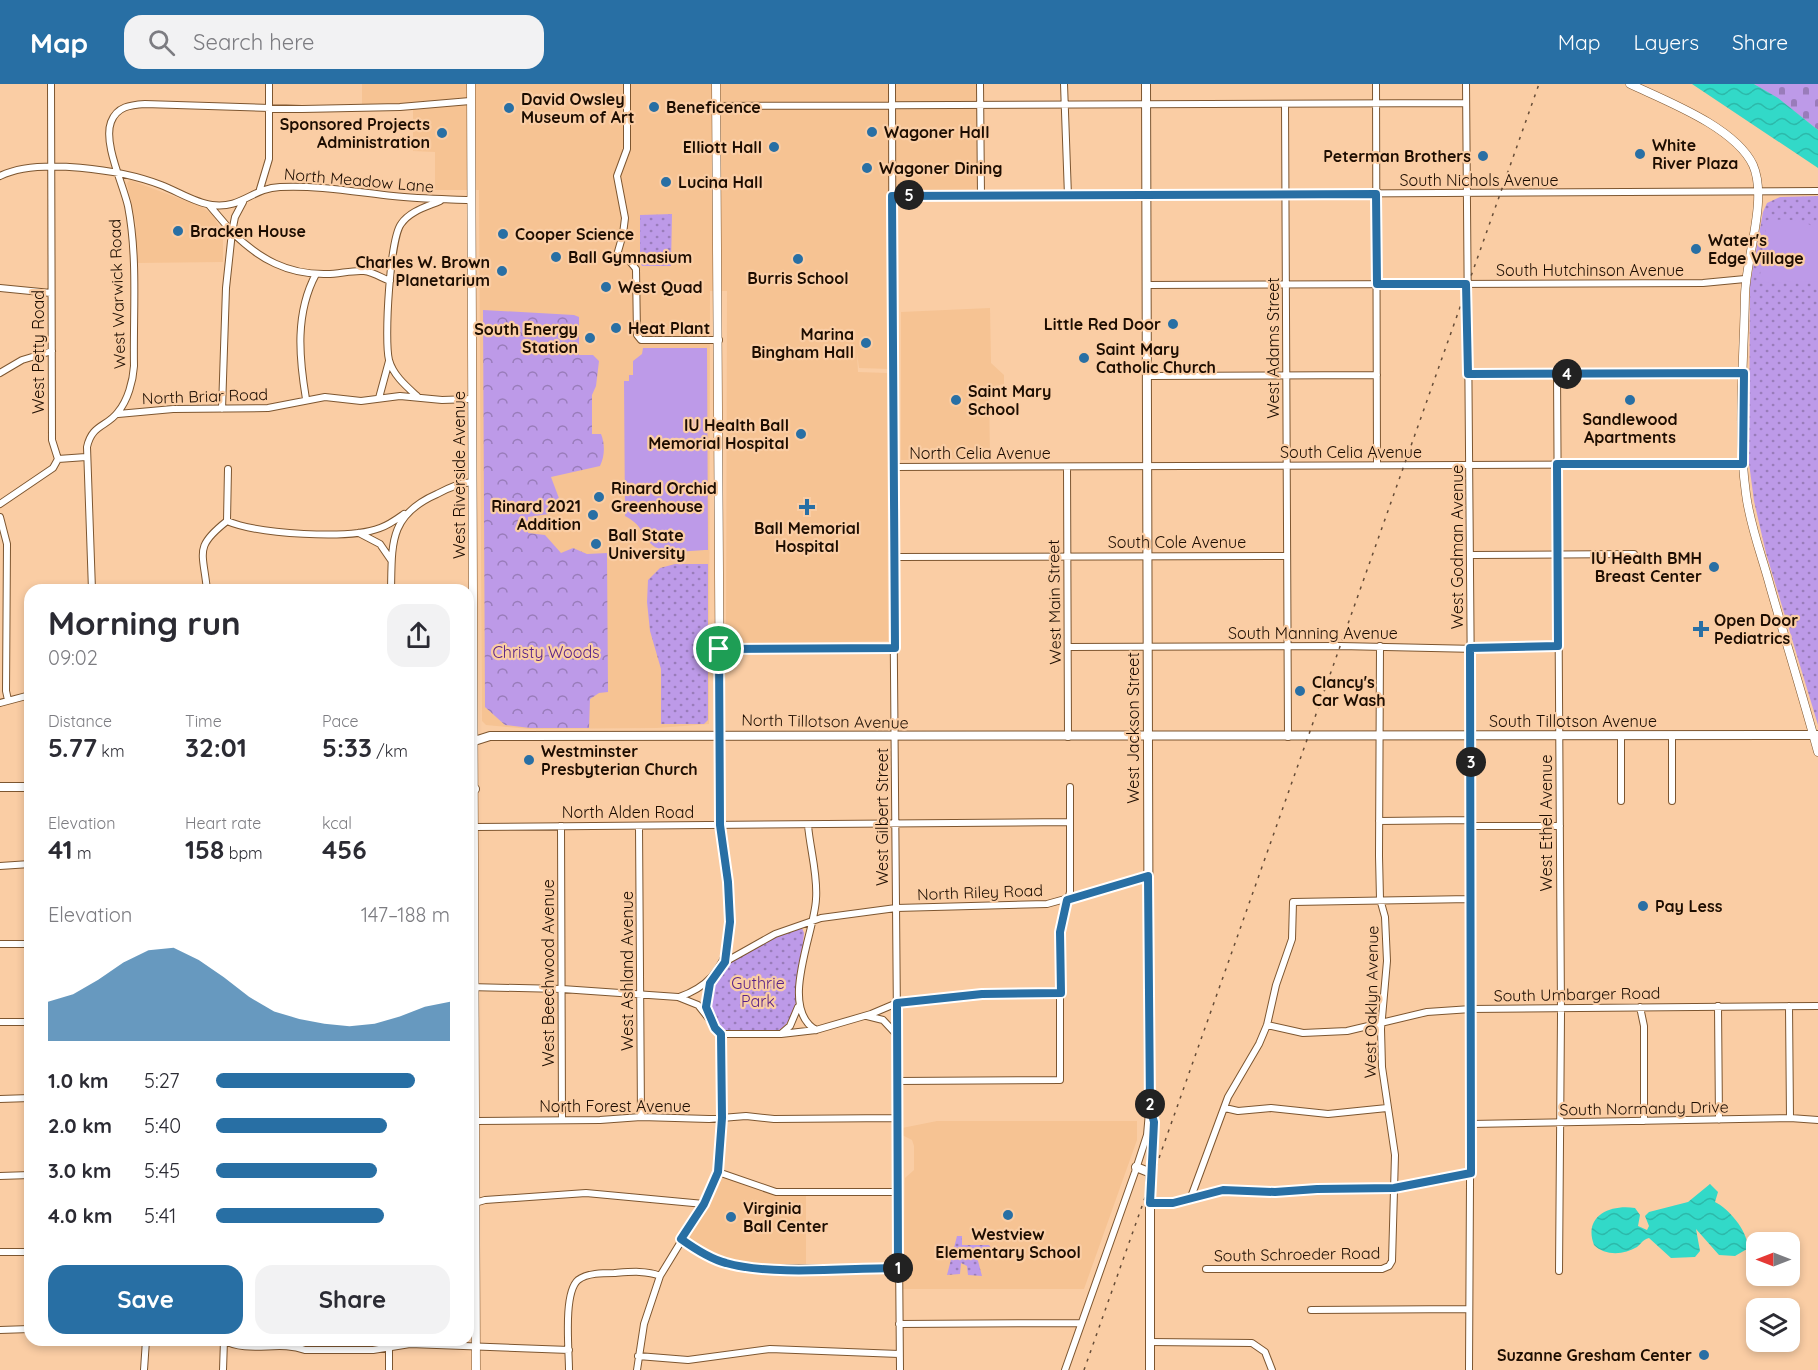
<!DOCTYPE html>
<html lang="en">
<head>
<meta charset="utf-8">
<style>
  :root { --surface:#fff; --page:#f2f2f3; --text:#2b2b33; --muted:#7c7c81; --accent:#286fa4 }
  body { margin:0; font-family:Quicksand,sans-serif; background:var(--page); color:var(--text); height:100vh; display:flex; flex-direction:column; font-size:22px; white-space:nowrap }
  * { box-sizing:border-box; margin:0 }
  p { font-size:20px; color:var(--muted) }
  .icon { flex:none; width:33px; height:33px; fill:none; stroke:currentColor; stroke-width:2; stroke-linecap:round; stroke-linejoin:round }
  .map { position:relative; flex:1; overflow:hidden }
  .details { position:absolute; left:24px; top:500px; width:450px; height:762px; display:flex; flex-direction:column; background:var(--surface); border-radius:18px; box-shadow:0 3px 9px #0003 }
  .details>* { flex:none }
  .needle { width:39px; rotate:270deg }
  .tools { position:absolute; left:1746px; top:1148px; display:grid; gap:12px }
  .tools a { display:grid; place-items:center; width:54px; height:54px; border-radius:12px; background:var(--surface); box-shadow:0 3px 9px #0003; font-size:30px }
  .pin { position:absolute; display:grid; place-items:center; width:51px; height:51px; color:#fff; margin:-26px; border:3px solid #fff; border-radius:50%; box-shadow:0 2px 6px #0007 }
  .km { position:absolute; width:30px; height:30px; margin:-15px; border-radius:50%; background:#222; color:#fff; font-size:16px; line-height:30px; text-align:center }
  .round { display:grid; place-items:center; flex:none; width:63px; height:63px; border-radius:18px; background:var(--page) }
  .headline { display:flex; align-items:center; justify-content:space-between; height:102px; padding:0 24px }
  h1 { font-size:33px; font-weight:700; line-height:45px }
  .metrics { display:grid; grid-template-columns:repeat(3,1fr); gap:9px; height:102px; padding:6px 24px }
  .metrics div { display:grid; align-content:center }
  .metrics b { font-size:26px; font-weight:700 }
  .metrics small { font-size:16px; font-weight:400 }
  .metrics p { font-size:16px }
  .chart { height:168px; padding:12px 24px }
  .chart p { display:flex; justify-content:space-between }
  .chart svg { width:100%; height:108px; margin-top:6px; fill:var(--accent); opacity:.7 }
  .primary-button { display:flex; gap:12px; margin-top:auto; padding:12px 24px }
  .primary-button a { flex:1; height:69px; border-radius:18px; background:var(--accent); color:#fff; font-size:24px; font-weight:700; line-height:69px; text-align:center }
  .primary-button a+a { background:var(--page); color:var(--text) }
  ul { padding:0 24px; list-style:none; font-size:20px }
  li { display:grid; grid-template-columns:96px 72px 1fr; align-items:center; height:45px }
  li i { height:15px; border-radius:8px; background:var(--accent) }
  header { display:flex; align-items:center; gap:36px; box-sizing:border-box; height:84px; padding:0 30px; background:var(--accent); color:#fff }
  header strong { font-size:28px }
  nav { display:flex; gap:33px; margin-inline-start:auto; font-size:21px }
  .search { width:420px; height:54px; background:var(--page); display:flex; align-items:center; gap:15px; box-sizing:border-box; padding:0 21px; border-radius:18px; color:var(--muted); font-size:22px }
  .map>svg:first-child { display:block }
  .built { fill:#f6c393 }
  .green { fill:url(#green-dots) }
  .forest { fill:url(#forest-crowns) }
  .cemetery { fill:url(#cemetery-stones) }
  .pitch { fill:#bd9ae8 }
  .water { fill:url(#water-waves) }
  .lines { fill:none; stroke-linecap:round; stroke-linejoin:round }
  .minor-casing { stroke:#7d5630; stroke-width:8 }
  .tertiary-casing { stroke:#7d5630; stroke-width:9 }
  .secondary-casing { stroke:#7d5630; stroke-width:10 }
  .minor { stroke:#fff; stroke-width:6 }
  .tertiary { stroke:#fff; stroke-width:8 }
  .secondary { stroke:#fff; stroke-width:8 }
  .rail { stroke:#664c37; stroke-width:1.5; stroke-dasharray:3 6; stroke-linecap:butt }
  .route-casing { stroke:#fff; stroke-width:12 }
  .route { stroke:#286fa4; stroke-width:8 }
  .poi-dot { fill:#286fa4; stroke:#facda4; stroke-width:2 }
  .labels { text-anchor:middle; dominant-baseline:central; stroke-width:4.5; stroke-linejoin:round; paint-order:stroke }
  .poi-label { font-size:16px; font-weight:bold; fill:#1d0d01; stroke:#facda4; text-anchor:start }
  .street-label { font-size:16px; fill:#1d0d01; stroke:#facda4 }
  .park-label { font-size:16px; fill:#592288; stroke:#facda4 }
</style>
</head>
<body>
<header>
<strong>Map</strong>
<div class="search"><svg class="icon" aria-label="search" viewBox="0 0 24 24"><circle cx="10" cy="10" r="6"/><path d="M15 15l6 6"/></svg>Search here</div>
<nav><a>Map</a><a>Layers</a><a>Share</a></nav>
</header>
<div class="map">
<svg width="1818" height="1286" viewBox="0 0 1818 1286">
  <defs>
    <pattern id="green-dots" width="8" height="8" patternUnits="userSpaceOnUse" patternTransform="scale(1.5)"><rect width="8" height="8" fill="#bd9ae8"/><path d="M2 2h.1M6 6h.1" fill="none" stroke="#997cba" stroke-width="1.8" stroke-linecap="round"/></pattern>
    <pattern id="forest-crowns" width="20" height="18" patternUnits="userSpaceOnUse" patternTransform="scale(1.5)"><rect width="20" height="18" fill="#bd9ae8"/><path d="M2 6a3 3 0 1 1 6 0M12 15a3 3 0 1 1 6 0" fill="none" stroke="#997cba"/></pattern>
    <pattern id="cemetery-stones" width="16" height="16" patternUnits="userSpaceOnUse" patternTransform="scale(1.5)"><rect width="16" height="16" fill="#bd9ae8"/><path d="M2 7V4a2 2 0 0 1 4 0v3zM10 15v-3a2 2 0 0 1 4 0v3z" fill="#997cba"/></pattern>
    <pattern id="water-waves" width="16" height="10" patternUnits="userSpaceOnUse" patternTransform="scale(1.5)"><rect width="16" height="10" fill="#32d9c8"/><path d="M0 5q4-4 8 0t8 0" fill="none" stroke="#2cb9aa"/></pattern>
  </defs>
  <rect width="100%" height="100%" fill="#facda4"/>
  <!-- built -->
  <path class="built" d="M362 0H977V108H895L890 285 859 284 857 269 858 288 887 289 888 557 729 560 726 557 727 207H710L709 640 657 644 530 645 486 641 482 637 479 106H435V68L413 67V19L362 20Z
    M130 96 202 123 213 131 223 150V178L136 179V141L127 99Z
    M990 224 991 279 1004 291V300L989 303 990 375 901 376V228Z
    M937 1037H1137V1056L1084 1205H903L905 1094 914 1086V1062L912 1056 902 1051V1044Z
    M718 1088 758 1104 806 1108V1185H759L724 1179 681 1155 704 1120Z"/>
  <!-- green -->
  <path class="green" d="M1818 112V641L1766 469 1754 417 1749 379 1750 200 1763 128 1767 119 1780 113Z
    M672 130 671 182H642L640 178V131Z
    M675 480H708V636L704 640H661V585L650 547 647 518 648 496 660 484Z
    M802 844 804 849C801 875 803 943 773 948L727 947 718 944C685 888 760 857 802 844Z
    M957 1152H962V1161H989L991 1164 989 1173H977L982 1192 968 1191 967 1182 961 1179 960 1190 947 1191Z"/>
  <!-- forest -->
  <path class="forest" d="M483 226 574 231 579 233V271H593L599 277 596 302 592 311V350H601C605 360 605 372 600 382L551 393 560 417 549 430 528 433V449L545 451 561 469 573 464 587 470 607 469 608 608 599 609 590 615 589 644H530L505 641 485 623Z"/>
  <!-- cemetery -->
  <path class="cemetery" d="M1754 0H1818V46L1781 17Z"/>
  <!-- pitch -->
  <path class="pitch" d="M1767 136C1784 136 1806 133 1818 147V197L1759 199Z
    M643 264H707L708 466C692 466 663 472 651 460 639 447 643 442 625 432L624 297H629V291H633V277L642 270Z"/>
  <!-- water -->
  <path class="water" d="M1692 0H1754L1778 14 1818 46V84Z
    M1710 1100 1718 1108 1715 1118C1729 1125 1750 1149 1747 1165L1735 1172 1719 1171 1696 1145 1700 1167 1695 1173 1671 1174 1649 1154C1642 1156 1642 1159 1637 1163 1624 1171 1605 1172 1594 1161 1583 1132 1610 1120 1635 1124L1640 1131 1638 1142 1647 1146 1649 1142 1645 1132 1649 1128 1688 1118Z"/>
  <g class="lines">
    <!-- minor casing -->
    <g class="minor-casing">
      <path id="minor" d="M51 0 52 356 58 375
        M627 0V65L617 92 625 134 623 150 617 171 628 175 636 185 637 251 641 256H719
        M892 0 893 473 900 1286
        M980 0 981 112
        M1064 0 1068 112
        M1376 0 1377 381
        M1466 0 1472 729 1469 1286
        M1285 20 1288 653
        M716 22 1466 19
        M0 92C38 73 122 86 161 101 177 107 195 119 212 121 242 125 252 104 280 103 317 101 356 108 393 112 419 115 444 115 470 116
        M260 105 269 75V0
        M892 112 1818 107
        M243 118 235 133 232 148C259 175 288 191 327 190 339 190 352 186 364 187 373 188 382 194 390 197
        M209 121 232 148 226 204 222 325
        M1147 201 1703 199 1745 195
        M0 204 51 209
        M0 289 22 276 52 267
        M1468 290 1744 289
        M1557 290 1561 930 1559 1187
        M1148 292 1377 291
        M417 312C406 302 393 291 389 276 384 256 390 155 401 140 410 127 426 123 440 117
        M379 314 389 277
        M306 315C299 273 295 229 316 190
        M118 330 173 325 268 324 325 313 361 317 400 312 442 316 471 315
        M58 375 86 373
        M892 383 1743 380
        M1067 383 1068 653
        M0 420 53 384 58 375
        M0 433 7 460 6 607 8 616
        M227 437C258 450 349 456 380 444 389 441 397 435 404 430
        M359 449 380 460 391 476
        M1471 471 1634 470
        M893 473 1287 472
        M92 506 87 363C92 340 107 343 118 328 128 316 133 297 134 282 133 230 138 174 128 122 123 100 103 59 111 38 117 22 131 21 145 20L302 25 400 23 470 17
        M207 506C203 467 194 463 227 437L228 385
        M391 506C392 459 389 431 437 410 448 404 459 399 472 398
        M1068 563 1340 562 1477 565 1558 562
        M719 565 895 564
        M0 619 30 611
        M1621 717V651
        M1672 717V651
        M1379 737 1472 736
        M808 741C810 765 818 791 816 815 815 848 778 924 816 946
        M561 742 562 1036
        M639 742 641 1033
        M1472 742H1560
        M475 743 1070 738
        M0 782 30 780
        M0 860H30
        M725 878 775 850 821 834 896 824 1047 820 1148 792
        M468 903 562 905 678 913 698 921 721 950 722 1034 718 1088 704 1120 660 1192 644 1240 637 1286
        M679 913C755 887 726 807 721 748 717 716 721 683 720 651
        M1718 922 1719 1036
        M1789 922 1790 1034
        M1640 923 1644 942V1037
        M707 930V911L712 894
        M867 932 883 936 897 951
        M0 938H30
        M1267 941 1303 949 1347 947 1427 928 1471 925 1818 922
        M782 949 790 942 798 923
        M721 950H781L816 946 871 930 897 919 982 910 1061 909
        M897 997 1060 996V848L1070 808V703
        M0 1015 30 1014
        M1225 1024 1238 1027 1271 1024 1328 1030 1387 1024
        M476 1037 600 1036 641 1033 709 1035 746 1032 774 1035 897 1034
        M1471 1040 1790 1034 1818 1036
        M718 1088 776 1108H898
        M0 1092 30 1091
        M1191 1113 1228 1013 1259 960 1267 941 1276 901 1292 855 1293 818 1471 815
        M1150 1119H1173L1223 1106 1275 1108 1317 1105 1394 1104 1471 1089
        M468 1121 485 1116 586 1109 704 1120
        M681 1155 718 1177 745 1184H898
        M0 1168H30
        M1206 1185H1382L1389 1182 1392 1177 1395 1071 1382 983 1381 945 1387 877 1385 833 1380 815 1379 772 1380 562
        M1311 1226 1469 1225
        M899 1240 1081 1239
        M0 1246 30 1245
        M223 1256C249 1270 279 1256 305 1266H373L410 1260 569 1266
        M1150 1258 1252 1259 1265 1268 1272 1286
        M638 1272 688 1276 770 1265 899 1270
        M144 1286 146 1256
        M223 1286 224 1256
        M389 1286V1256
        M569 1286C569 1266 563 1209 578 1196 587 1189 603 1189 614 1189 628 1188 647 1186 660 1192
        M1065 1286 1135 1088 1147 1051 1149 1028"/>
    </g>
    <!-- tertiary casing -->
    <g class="tertiary-casing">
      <path id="tertiary" d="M471 0 476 1286
        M716 0 720 651
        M1630 0C1666 17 1735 43 1753 81 1768 115 1746 173 1745 211 1744 276 1737 345 1746 410 1750 442 1762 472 1770 502 1786 558 1803 613 1818 668"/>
    </g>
    <!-- secondary casing -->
    <g class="secondary-casing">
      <path id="secondary" d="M1146 0 1149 999 1150 1024 1154 1038 1150 1097V1286
        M468 659 490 652 1818 651
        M0 703H30
        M468 705H475
        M1136 1083 1151 1089"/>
    </g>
    <!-- minor -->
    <use href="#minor" class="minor"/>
    <!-- tertiary -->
    <use href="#tertiary" class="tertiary"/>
    <!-- secondary -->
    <use href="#secondary" class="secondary"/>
    <!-- rail -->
    <path class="rail" d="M1084 1286 1539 0"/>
  </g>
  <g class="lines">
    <!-- route casing -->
    <g class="route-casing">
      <path id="route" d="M1376 110 1377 200H1466L1468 290 1744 289 1743 380H1557L1558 562 1470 564 1471 1089 1394 1104 1317 1105 1275 1108 1223 1106 1173 1119H1150L1154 1038 1150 1024 1148 792 1067 816 1060 848 1061 909 982 910 897 919 898 1184C850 1184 771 1192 726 1179 710 1175 695 1165 681 1155L704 1120 718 1088 722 1034 721 950 715 944 706 923 710 899 725 878 730 838 728 798 720 741 719 565 895 564 892 112Z"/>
    </g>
    <!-- route -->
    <use href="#route" class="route"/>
  </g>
  <!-- markers -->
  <g class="poi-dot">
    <circle cx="654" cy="23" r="6"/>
    <circle cx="509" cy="24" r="6"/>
    <circle cx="872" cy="48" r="6"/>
    <circle cx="442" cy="49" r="6"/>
    <circle cx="774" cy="63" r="6"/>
    <circle cx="1640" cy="70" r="6"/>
    <circle cx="1483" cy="72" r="6"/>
    <circle cx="867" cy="84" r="6"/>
    <circle cx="666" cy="98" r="6"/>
    <circle cx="178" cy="147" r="6"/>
    <circle cx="503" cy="150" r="6"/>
    <circle cx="1696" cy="165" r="6"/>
    <circle cx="556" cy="173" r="6"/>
    <circle cx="798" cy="175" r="6"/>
    <circle cx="502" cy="187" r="6"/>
    <circle cx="606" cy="203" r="6"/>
    <circle cx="1173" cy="240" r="6"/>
    <circle cx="616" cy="244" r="6"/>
    <circle cx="590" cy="254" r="6"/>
    <circle cx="866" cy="259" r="6"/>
    <circle cx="1084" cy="274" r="6"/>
    <circle cx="956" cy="316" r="6"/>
    <circle cx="1630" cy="316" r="6"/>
    <circle cx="801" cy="350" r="6"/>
    <circle cx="599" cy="413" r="6"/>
    <path d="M804 414h6v6h6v6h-6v6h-6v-6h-6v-6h6z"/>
    <circle cx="593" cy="431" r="6"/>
    <circle cx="596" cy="460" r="6"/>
    <circle cx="1714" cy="483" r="6"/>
    <path d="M1698 536h6v6h6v6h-6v6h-6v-6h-6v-6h6z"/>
    <circle cx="1300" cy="607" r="6"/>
    <circle cx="529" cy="676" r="6"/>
    <circle cx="1643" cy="822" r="6"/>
    <circle cx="1008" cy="1131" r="6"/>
    <circle cx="731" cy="1133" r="6"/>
    <circle cx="1704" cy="1271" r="6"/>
  </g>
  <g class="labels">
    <!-- poi labels -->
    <g class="poi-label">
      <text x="521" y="15">David Owsley<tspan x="521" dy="18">Museum of Art</tspan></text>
      <text x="666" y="23">Beneficence</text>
      <text x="430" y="40" text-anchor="end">Sponsored Projects<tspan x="430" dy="18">Administration</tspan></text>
      <text x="884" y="48">Wagoner Hall</text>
      <text x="1652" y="61">White<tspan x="1652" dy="18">River Plaza</tspan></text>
      <text x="762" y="63" text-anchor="end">Elliott Hall</text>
      <text x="1471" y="72" text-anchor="end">Peterman Brothers</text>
      <text x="879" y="84">Wagoner Dining</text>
      <text x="678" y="98">Lucina Hall</text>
      <text x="190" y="147">Bracken House</text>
      <text x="515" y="150">Cooper Science</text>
      <text x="1708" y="156">Water's<tspan x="1708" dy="18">Edge Village</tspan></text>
      <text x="568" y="173">Ball Gymnasium</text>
      <text x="490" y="178" text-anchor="end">Charles W. Brown<tspan x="490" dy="18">Planetarium</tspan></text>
      <text x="798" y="194" text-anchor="middle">Burris School</text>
      <text x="618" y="203">West Quad</text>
      <text x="1161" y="240" text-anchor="end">Little Red Door</text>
      <text x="628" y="244">Heat Plant</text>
      <text x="578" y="245" text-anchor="end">South Energy<tspan x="578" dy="18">Station</tspan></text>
      <text x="854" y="250" text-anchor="end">Marina<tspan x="854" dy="18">Bingham Hall</tspan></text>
      <text x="1096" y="265">Saint Mary<tspan x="1096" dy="18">Catholic Church</tspan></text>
      <text x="968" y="307">Saint Mary<tspan x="968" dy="18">School</tspan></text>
      <text x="1630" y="335" text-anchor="middle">Sandlewood<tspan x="1630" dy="18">Apartments</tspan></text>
      <text x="789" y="341" text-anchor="end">IU Health Ball<tspan x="789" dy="18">Memorial Hospital</tspan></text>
      <text x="611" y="404">Rinard Orchid<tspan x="611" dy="18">Greenhouse</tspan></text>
      <text x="581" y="422" text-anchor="end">Rinard 2021<tspan x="581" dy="18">Addition</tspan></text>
      <text x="807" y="444" text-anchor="middle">Ball Memorial<tspan x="807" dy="18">Hospital</tspan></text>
      <text x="608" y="451">Ball State<tspan x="608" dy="18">University</tspan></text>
      <text x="1702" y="474" text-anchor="end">IU Health BMH<tspan x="1702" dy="18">Breast Center</tspan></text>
      <text x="1714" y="536">Open Door<tspan x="1714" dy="18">Pediatrics</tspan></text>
      <text x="1312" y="598">Clancy's<tspan x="1312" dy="18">Car Wash</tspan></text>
      <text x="541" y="667">Westminster<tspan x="541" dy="18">Presbyterian Church</tspan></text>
      <text x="1655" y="822">Pay Less</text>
      <text x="743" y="1124">Virginia<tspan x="743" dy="18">Ball Center</tspan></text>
      <text x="1008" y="1150" text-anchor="middle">Westview<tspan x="1008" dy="18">Elementary School</tspan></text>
      <text x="1692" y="1271" text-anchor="end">Suzanne Gresham Center</text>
    </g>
    <!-- street labels -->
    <g class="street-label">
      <text transform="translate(359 96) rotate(5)">North Meadow Lane</text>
      <text x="1479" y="96">South Nichols Avenue</text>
      <text x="1590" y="186">South Hutchinson Avenue</text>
      <text transform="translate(117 210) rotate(-92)">West Warwick Road</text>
      <text transform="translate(1273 264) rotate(-90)">West Adams Street</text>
      <text transform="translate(38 268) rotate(-90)">West Petty Road</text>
      <text transform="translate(205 312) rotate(-2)">North Briar Road</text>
      <text x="1351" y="368">South Celia Avenue</text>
      <text x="980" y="369">North Celia Avenue</text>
      <text transform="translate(459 391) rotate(-90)">West Riverside Avenue</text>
      <text x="1177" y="458">South Cole Avenue</text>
      <text transform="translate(1457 463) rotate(-90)">West Godman Avenue</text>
      <text transform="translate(1054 518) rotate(-91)">West Main Street</text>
      <text x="1313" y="549">South Manning Avenue</text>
      <text transform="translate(825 637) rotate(1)">North Tillotson Avenue</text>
      <text x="1573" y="637">South Tillotson Avenue</text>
      <text transform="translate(1133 644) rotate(-90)">West Jackson Street</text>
      <text x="628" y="728">North Alden Road</text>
      <text transform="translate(882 733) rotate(-90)">West Gilbert Street</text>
      <text transform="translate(1546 739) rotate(-90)">West Ethel Avenue</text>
      <text transform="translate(980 808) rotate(-2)">North Riley Road</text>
      <text transform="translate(627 887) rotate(-90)">West Ashland Avenue</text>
      <text transform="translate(548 889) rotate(-90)">West Beechwood Avenue</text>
      <text transform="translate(1577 910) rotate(-1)">South Umbarger Road</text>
      <text transform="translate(1371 918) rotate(-89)">West Oaklyn Avenue</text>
      <text x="615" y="1022">North Forest Avenue</text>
      <text transform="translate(1644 1024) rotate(-1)">South Normandy Drive</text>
      <text transform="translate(1297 1170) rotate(-1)">South Schroeder Road</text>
    </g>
    <!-- park labels -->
    <g class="park-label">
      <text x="546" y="568">Christy Woods</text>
      <text x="758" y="899">Guthrie<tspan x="758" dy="18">Park</tspan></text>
    </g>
  </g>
</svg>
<div class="tools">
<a><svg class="needle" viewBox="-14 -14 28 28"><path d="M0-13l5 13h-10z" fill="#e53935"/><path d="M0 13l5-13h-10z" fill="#7c7c81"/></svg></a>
<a><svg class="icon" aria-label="layers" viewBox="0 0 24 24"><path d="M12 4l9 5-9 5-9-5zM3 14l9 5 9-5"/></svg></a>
</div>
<div class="pin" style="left:719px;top:565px;background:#1e9e55"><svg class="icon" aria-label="arrive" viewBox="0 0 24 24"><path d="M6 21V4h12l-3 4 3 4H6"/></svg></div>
<b class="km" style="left:898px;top:1184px">1</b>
<b class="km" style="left:1150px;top:1020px">2</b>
<b class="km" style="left:1471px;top:678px">3</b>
<b class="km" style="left:1567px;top:290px">4</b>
<b class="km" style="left:909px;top:111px">5</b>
<section class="details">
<div class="headline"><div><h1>Morning run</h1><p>09:02</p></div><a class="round"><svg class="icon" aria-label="share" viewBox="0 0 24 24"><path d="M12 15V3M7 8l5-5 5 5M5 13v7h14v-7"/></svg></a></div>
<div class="metrics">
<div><p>Distance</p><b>5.77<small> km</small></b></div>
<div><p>Time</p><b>32:01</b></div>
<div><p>Pace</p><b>5:33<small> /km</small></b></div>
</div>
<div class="metrics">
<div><p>Elevation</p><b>41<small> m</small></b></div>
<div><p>Heart rate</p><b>158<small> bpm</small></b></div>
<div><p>kcal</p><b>456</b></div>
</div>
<div class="chart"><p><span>Elevation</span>147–188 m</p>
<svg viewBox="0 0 160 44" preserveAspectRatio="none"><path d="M0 44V28L10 25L20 19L30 12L40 7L50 6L60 11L70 18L80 26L90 32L100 35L110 37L120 38L130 37L140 34L150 30L160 28V44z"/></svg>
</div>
<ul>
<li><b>1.0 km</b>5:27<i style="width:85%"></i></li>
<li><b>2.0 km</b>5:40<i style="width:73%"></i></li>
<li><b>3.0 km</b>5:45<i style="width:69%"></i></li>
<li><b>4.0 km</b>5:41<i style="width:72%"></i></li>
</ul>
<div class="primary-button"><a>Save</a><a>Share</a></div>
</section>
</div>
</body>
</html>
